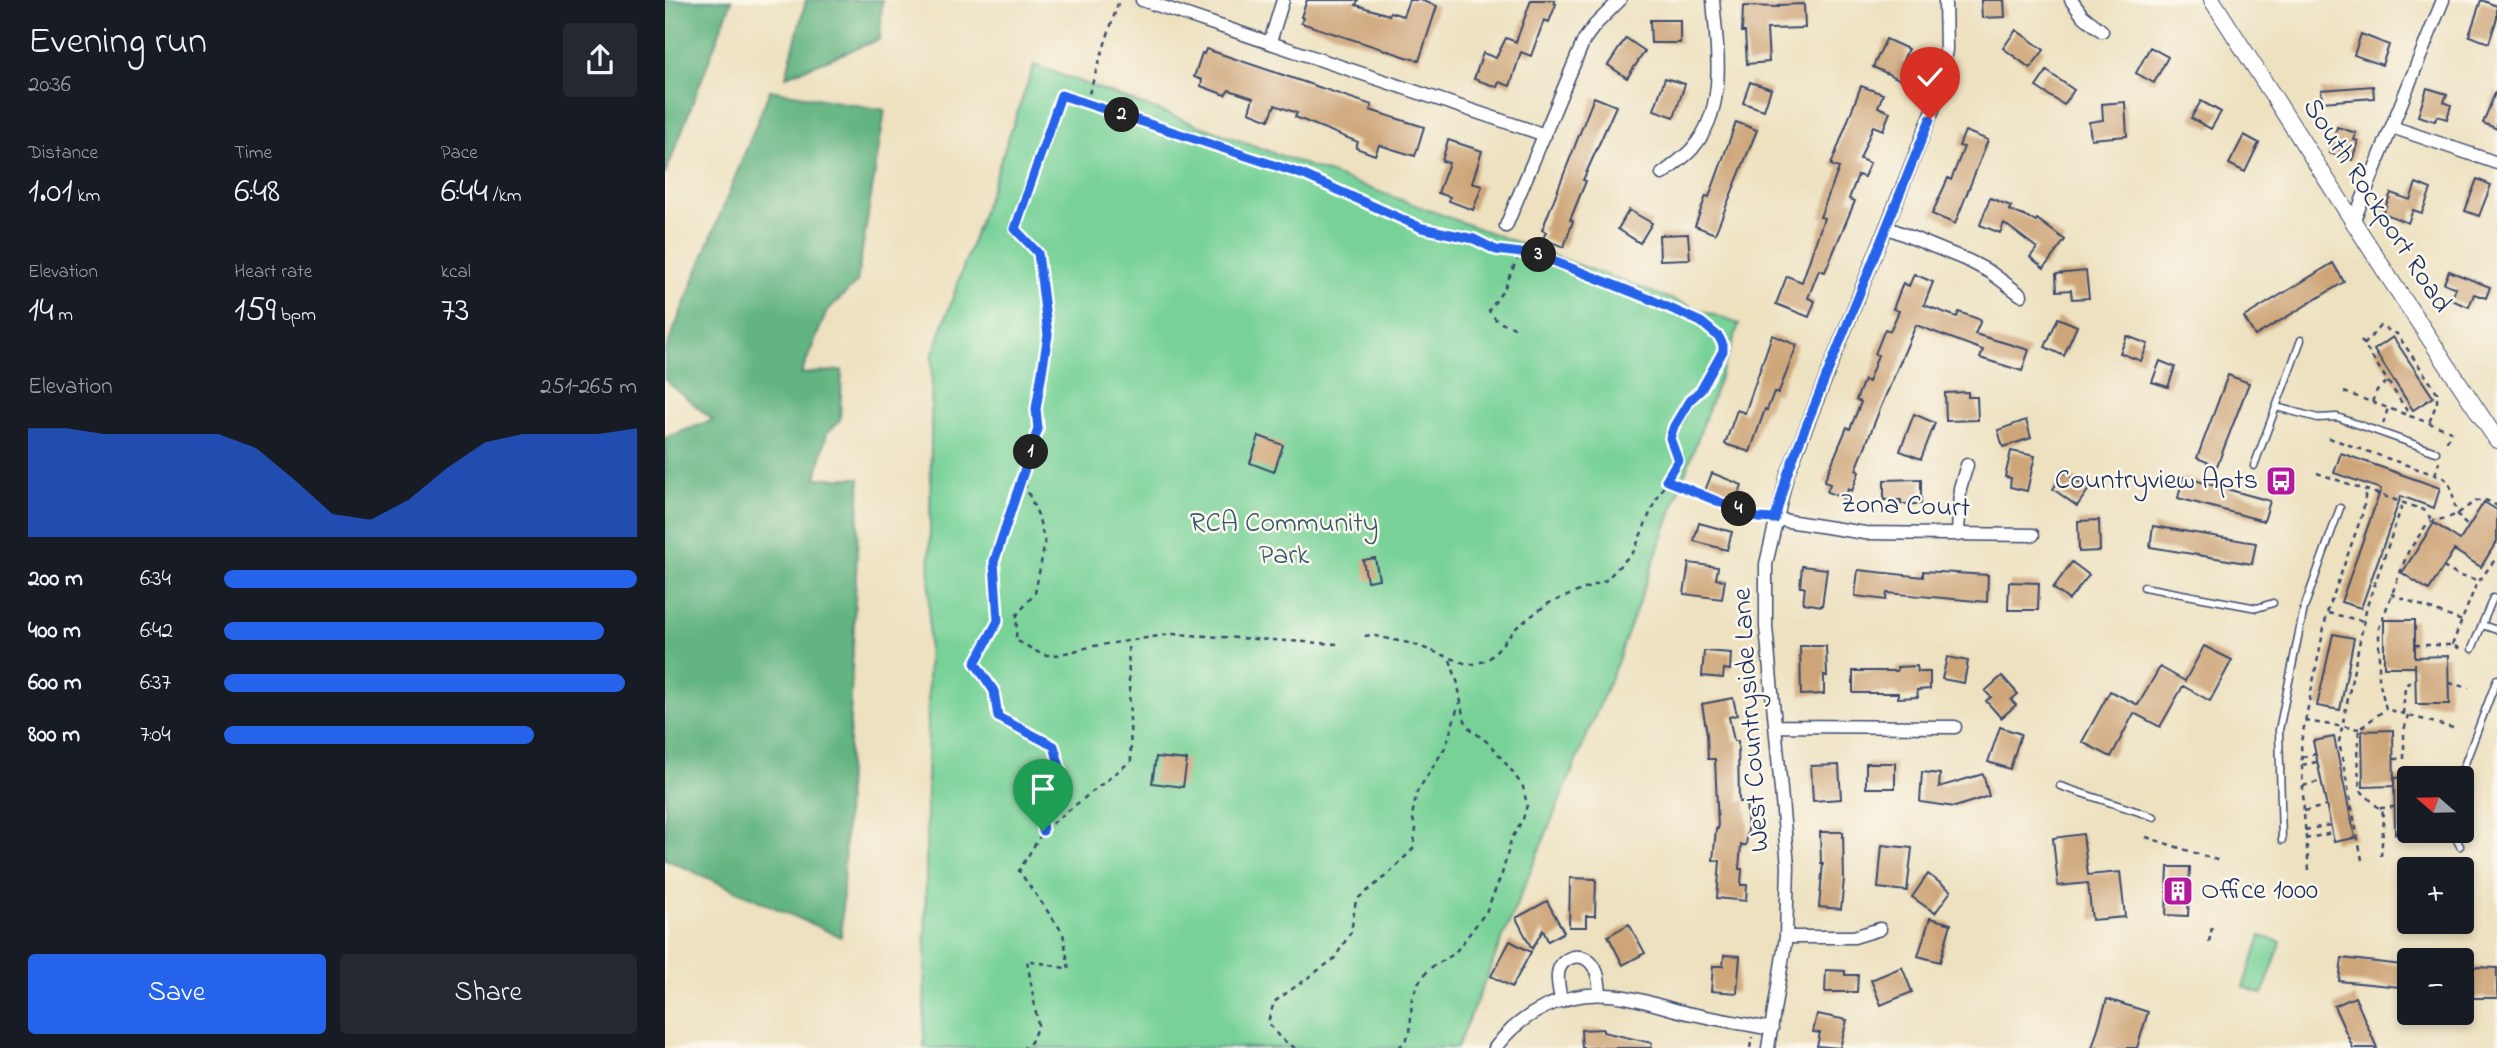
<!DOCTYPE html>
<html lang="en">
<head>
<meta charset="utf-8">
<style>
  :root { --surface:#171b24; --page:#242831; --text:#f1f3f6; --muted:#9ea1a6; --accent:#2563eb }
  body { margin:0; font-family:"Indie Flower",sans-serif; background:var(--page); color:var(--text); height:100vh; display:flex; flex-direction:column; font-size:26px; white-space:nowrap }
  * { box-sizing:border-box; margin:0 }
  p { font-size:23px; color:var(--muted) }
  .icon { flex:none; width:38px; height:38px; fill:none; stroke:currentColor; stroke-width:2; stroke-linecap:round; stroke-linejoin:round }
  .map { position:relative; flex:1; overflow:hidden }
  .sheet { display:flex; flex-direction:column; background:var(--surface); width:665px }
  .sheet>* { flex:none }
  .needle { width:46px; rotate:290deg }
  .tools { position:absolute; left:1732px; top:766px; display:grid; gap:14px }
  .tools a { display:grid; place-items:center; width:77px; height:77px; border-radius:7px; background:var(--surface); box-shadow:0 4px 10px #0003; font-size:35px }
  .pin { position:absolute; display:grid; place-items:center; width:60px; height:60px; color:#fff; margin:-72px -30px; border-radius:50% 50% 50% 0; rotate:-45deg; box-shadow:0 0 7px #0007 }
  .pin .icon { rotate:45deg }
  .km { position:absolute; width:35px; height:35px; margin:-18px; border-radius:50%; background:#222; color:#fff; font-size:19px; line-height:35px; text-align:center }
  .round { display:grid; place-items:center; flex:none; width:74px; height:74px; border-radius:7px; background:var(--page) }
  .summary { display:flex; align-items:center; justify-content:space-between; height:119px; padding:0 28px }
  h1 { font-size:38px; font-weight:600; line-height:52px }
  .metrics { display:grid; grid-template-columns:repeat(3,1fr); gap:10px; height:119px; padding:7px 28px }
  .metrics div { display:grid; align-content:center }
  .metrics b { font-size:35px; font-weight:600 }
  .metrics small { font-size:19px; font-weight:400 }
  .metrics p { font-size:19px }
  .chart { height:196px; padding:14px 28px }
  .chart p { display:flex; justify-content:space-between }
  .chart svg { width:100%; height:126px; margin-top:7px; fill:var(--accent); opacity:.7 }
  .primary-button { display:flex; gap:14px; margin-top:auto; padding:14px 28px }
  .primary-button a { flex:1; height:80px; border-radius:7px; background:var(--accent); color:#fff; font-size:28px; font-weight:600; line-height:80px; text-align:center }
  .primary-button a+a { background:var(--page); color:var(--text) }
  ul { padding:0 28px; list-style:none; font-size:23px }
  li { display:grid; grid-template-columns:112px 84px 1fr; align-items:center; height:52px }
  li i { height:18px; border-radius:9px; background:var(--accent) }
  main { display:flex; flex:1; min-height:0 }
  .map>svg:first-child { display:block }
  .green { fill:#78d298; stroke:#4a807b; stroke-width:2 }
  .forest { fill:#62b480; stroke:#3e726f; stroke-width:2 }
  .building { fill:#cea578 }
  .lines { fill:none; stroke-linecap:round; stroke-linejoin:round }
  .service-casing { stroke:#3a4a6d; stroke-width:9 }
  .minor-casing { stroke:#3a4a6d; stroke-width:15 }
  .tertiary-casing { stroke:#3a4a6d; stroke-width:18 }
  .path { stroke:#3a4a6d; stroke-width:2.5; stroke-dasharray:5 5; stroke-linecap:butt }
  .service { stroke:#fff; stroke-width:6 }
  .minor { stroke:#fff; stroke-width:12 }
  .tertiary { stroke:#fff; stroke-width:16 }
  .route-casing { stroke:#fff; stroke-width:14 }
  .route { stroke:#2563eb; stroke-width:9 }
  .labels { text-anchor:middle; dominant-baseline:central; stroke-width:5; stroke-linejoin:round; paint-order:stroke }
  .street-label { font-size:28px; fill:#1b2f5e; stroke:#fbf7ec }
  .poi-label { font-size:28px; fill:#1b2f5e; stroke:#fbf7ec; text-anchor:end }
  .park-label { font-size:28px; fill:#32586c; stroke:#fbf7ec }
</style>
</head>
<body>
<main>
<section class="sheet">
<div class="summary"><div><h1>Evening run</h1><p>20:36</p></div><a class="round"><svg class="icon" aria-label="share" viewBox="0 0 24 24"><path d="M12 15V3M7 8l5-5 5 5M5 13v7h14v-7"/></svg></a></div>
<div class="metrics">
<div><p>Distance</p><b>1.01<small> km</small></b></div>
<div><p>Time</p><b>6:48</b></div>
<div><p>Pace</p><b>6:44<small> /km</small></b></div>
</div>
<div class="metrics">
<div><p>Elevation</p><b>14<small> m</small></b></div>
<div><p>Heart rate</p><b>159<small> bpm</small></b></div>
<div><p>kcal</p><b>73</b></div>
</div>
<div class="chart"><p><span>Elevation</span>251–265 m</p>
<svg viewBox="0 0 160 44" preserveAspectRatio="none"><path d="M0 44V6L10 6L20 8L30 8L40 8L50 8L60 13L70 24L80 36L90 38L100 31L110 20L120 11L130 8L140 8L150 8L160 6V44z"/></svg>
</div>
<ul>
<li><b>200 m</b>6:34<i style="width:100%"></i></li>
<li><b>400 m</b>6:42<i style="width:92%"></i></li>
<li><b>600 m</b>6:37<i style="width:97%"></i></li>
<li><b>800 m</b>7:04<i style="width:75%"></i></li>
</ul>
<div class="primary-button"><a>Save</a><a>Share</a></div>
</section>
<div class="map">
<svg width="1832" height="1048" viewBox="0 0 1832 1048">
  <rect width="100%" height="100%" fill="#fbf7ec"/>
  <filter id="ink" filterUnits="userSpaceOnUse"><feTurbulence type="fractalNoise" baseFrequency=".0143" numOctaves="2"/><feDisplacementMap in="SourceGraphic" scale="14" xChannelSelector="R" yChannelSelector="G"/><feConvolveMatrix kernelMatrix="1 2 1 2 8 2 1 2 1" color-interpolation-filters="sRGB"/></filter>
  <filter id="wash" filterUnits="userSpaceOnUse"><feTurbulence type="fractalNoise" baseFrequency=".00686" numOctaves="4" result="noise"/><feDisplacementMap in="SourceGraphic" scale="28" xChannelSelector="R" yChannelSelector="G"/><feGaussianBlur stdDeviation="1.57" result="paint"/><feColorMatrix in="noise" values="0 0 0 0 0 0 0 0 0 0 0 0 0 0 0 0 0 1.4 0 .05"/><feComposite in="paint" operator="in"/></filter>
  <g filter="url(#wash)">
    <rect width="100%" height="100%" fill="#ede1c0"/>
    <!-- green -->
    <path class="green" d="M369 65 1074 324 952 663 792 1048H259L267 357Z
      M1596 936 1616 942 1598 994 1578 987Z"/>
    <!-- forest -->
    <path class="forest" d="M0 0H67L0 175Z
      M141 0H217L215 39 121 76Z
      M105 90 220 110 192 282 162 311 136 374 177 370 175 420 162 433 151 478H195L176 937 0 859V438L48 420 0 380V352Z"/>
    <g id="blocks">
      <!-- building -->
      <path class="building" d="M642 0H693L691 5 724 15 725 12 738 16 744 0H755L772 6 754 61 636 23 638 18 636 17Z
        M866 0H890L889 3 891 4 884 22 879 20 866 56 856 52 845 86 834 82 832 87 809 79 818 53 831 58 841 38 851 42Z
        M1316 0H1339L1340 17 1317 18Z
        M1816 0 1832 6V18L1824 43 1804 36Z
        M1139 4 1140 28 1102 29 1104 62 1082 64 1080 32H1077L1078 6 1113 7V5Z
        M985 20H1015V43H986Z
        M1351 30 1379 50 1365 68 1338 48Z
        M1696 34 1724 45 1717 65 1689 55Z
        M961 38 980 51 962 78 943 65Z
        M1221 39 1243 49 1237 63 1242 65 1236 80 1208 67Z
        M1485 47 1503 57 1489 83 1471 73Z
        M541 49 707 105 705 110 759 127 750 156 714 145 710 155 691 148 693 142 630 117 632 113 610 105 604 120 584 112 588 98 564 90 560 95 536 86 537 80 529 77 537 53 539 54Z
        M1382 71 1409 90 1399 105 1371 87Z
        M1000 78 1020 84 1009 117 989 110Z
        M1085 82 1106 89 1099 110 1078 103Z
        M1196 86 1218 94 1213 107 1225 112 1218 130 1208 126 1195 159 1205 163 1199 177 1193 175 1184 199 1190 201 1160 272 1154 270 1143 298 1150 301 1144 317 1111 304 1122 276 1137 282 1159 218 1155 217 1174 168 1166 165Z
        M1708 86 1709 98 1657 102 1656 90Z
        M1762 88 1782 94 1779 102 1786 105 1782 119 1772 116 1770 121 1753 116Z
        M1832 88V129L1818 123Z
        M929 97 951 106 918 180 921 181 905 220 908 221 899 247 878 239 881 232 877 230Z
        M1536 101 1556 112 1546 129 1526 118Z
        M1460 102 1462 136 1426 139 1424 122 1438 120 1437 104Z
        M1071 122 1092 130 1050 234 1030 226 1041 196 1044 197Z
        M1672 127 1691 133 1689 140 1693 141 1687 160 1664 153Z
        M1300 131 1323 140 1290 224 1267 214 1283 178 1286 180 1299 147 1294 146Z
        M1579 135 1594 143 1580 172 1564 164Z
        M783 140 817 151 807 183 817 186 808 210 784 201 785 197 773 193 784 163 777 161Z
        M1812 179 1826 185 1814 216 1800 211Z
        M1751 183 1766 189 1757 213 1748 210 1743 223 1718 213 1726 193 1745 200Z
        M1325 198 1346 206 1344 210 1371 221 1372 219 1400 240 1379 268 1365 257 1372 248 1339 223 1335 233 1315 225Z
        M964 210 987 223 975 243 953 229Z
        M1023 234 1025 259 995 260 994 235Z
        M1668 263 1679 282 1590 336 1579 317Z
        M1421 271 1424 298 1407 299 1406 290 1392 291 1391 274Z
        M1784 271 1825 287 1821 298 1809 294 1804 307 1786 300 1791 288 1779 283Z
        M1249 274 1268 282 1259 305 1292 317 1294 312 1316 320 1310 334 1364 350 1357 371 1315 358 1318 350 1251 325 1215 409 1191 470 1194 472 1187 491 1183 489 1180 499 1162 492 1165 484 1159 482 1182 427 1185 429 1196 402 1191 400 1199 380 1203 382 1213 355 1210 354 1220 329 1225 331 1234 311 1228 309 1238 283 1244 286Z
        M1393 318 1412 326 1399 356 1380 347Z
        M1107 335 1132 345 1113 394 1109 392 1102 410 1100 409 1085 452 1060 444 1072 410 1080 413Z
        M1462 336 1483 344 1476 361 1455 353Z
        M1728 337 1768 397 1748 410 1709 350Z
        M1495 361 1510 367 1503 387 1487 382Z
        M1563 375 1584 383 1552 466 1532 458Z
        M1303 392V397H1312L1313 420 1281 421 1280 393Z
        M1249 414 1270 423 1256 459 1235 451Z
        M1361 420 1366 438 1338 447 1333 430Z
        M594 436 618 445 609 472 585 463Z
        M1346 451 1370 456 1362 491 1345 487 1346 478 1340 477Z
        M1676 453 1775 488 1769 508 1736 496 1696 608 1676 602 1716 489 1669 473Z
        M1399 472 1424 489 1412 506 1388 489Z
        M1047 473 1077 485 1070 503 1040 491Z
        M1518 477 1605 501 1599 521 1513 498Z
        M1256 479V504H1236V500H1219V480Z
        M1819 502 1832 510V541L1816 567 1789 550 1764 590 1737 573 1769 523 1795 540Z
        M1434 520 1435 551 1414 552 1413 521Z
        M1034 523 1067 532 1062 550 1029 541Z
        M1488 526 1591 543 1587 564 1485 547Z
        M710 558 714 579 702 581 698 560Z
        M1407 562 1424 575 1404 600 1388 588Z
        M1024 563 1053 567 1051 579 1060 580 1057 599 1019 594Z
        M1137 566 1162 569 1157 606 1138 603 1140 587H1135Z
        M1193 570 1258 577V571L1323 575 1322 602 1222 593 1221 600 1190 596Z
        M1344 582 1374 583 1373 610H1343Z
        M1719 620H1750V657L1783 656 1784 704H1751L1750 663V667H1719Z
        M1668 634 1689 638 1675 710 1652 706Z
        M1135 646H1161L1162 676 1159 675V694L1136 695Z
        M1539 646 1567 660 1545 701 1518 686 1495 727 1469 713 1446 757 1417 742 1445 691 1473 705 1495 667 1520 681Z
        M1039 651 1066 653 1065 670 1059 669 1058 678 1037 676Z
        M1282 657 1303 661 1299 683 1277 679Z
        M1252 666 1253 672H1265V689L1252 690 1253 697 1233 698V693H1188V671H1232V667Z
        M1337 676 1353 694 1346 700 1351 705 1336 718 1321 701 1326 697 1320 691Z
        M1068 698 1072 715 1064 717 1069 741H1073L1074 802 1081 801 1083 829 1081 845H1076L1074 869H1077L1076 885H1082L1081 901 1052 898 1055 861 1048 860 1051 829H1053L1050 759H1043L1042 734 1037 704Z
        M1335 727 1356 734 1345 769 1323 762Z
        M1728 730 1729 786 1698 787 1697 731Z
        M1669 737 1690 838 1669 842 1648 741Z
        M491 757 522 760 518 787 487 783Z
        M1201 763H1230V788H1201Z
        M1174 765 1176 799 1148 801 1146 766Z
        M1257 772 1275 774 1274 787 1318 774 1324 796 1290 807 1255 802Z
        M1745 777V833L1730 834 1729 778Z
        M1155 832H1178L1179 879 1176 909 1154 907 1158 863H1156Z
        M1418 834 1423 875 1455 872 1460 917 1427 920 1423 883 1393 886 1388 838Z
        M1217 845 1247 848 1242 891 1213 888Z
        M1503 867H1525L1523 916 1501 915Z
        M1263 874 1286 891 1270 913 1247 897Z
        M905 878 931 879 930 916H921V927H904Z
        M882 901 899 932 883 941 878 930 867 949 851 918Z
        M1265 918 1286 924 1275 962 1253 956Z
        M964 924 980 953 958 965 943 936Z
        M845 941 866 952 847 987 826 976Z
        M1059 955 1075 956 1072 993 1046 991 1048 966H1058Z
        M1677 958 1745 966V988L1674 981Z
        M1237 967 1247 992 1216 1005 1206 980Z
        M1808 967 1832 968V998H1808Z
        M1161 970 1180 971V975H1193L1192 992H1160Z
        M1690 997 1712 1048H1688L1669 1006Z
        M1442 999 1483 1012 1472 1048H1427Z
        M1152 1014 1182 1020 1175 1048 1152 1046 1155 1033 1148 1032Z
        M938 1029V1032L987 1043 986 1048H917L916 1030Z"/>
    </g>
  </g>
  <g filter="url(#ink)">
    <use href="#blocks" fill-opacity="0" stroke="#3a4a6d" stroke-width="2"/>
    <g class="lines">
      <!-- service casing -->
      <g class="service-casing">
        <path id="service" d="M1611 407 1653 418 1672 417 1771 452
          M1589 466 1636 340
          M1479 587 1592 608 1608 603
          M1817 625 1832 630
          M1807 649 1828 598
          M1794 779 1832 679
          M1395 786 1489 817
          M1787 831 1795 846
          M1617 840 1614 730 1639 608 1675 508"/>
      </g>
      <!-- minor casing -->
      <g class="minor-casing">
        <path id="minor" d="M477 0 880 135
          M1406 0 1417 15 1437 31
          M605 42 618 0
          M1727 127 1832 163
          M997 174C1007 166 1019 158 1027 149 1063 108 1052 49 1048 0
          M1689 220 1778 0
          M841 226 919 40 930 25 955 0
          M1221 227 1304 261 1325 272 1356 295
          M1110 519 1200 533 1368 535
          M1293 535 1295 488 1302 465
          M1110 726 1290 727
          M1121 937H1189L1215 929
          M896 1001C895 992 892 983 893 974 895 957 915 951 926 963 934 971 934 984 935 994
          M830 1048C855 1014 899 991 943 995 969 996 996 1007 1022 1013 1050 1019 1079 1024 1107 1029
          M1103 1048 1121 937 1123 866 1101 627V564L1122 475 1274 95 1281 49 1280 0"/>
      </g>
      <!-- tertiary casing -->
      <g class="tertiary-casing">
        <path id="tertiary" d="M1547 0 1725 279 1832 440"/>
      </g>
      <!-- path -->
      <path class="path" d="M421 103 454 0
        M850 328 833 322 824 311 839 289 855 253
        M1696 340 1746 417
        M1699 345 1715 326 1732 334 1772 392V402L1764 423
        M1679 392 1786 431 1780 446
        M1707 402 1712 390 1723 381
        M1718 424 1723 408
        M1664 438 1779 478C1795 493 1781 509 1804 527
        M1652 473 1759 510 1768 521
        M1770 475 1774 462
        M358 476 329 562 333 621 311 663 329 690 333 717 389 746 395 767 372 789 378 831 354 871 398 933 404 969 362 960 373 1025 366 1042 359 1048
        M1002 480 1096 518
        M1831 543 1832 544
        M1778 567 1794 576 1814 580
        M1726 594 1797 621
        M1663 613 1698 621
        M672 644 508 634 429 646 392 655H378L351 640 352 615 370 593 380 543 373 515 361 488 359 473 373 429 371 409 383 335 373 253 350 229 396 95 639 175 757 228 809 239 831 250 873 255 987 300 1036 322 1054 337 1058 345C1057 356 1043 379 1036 389 1027 403 1003 419 1006 439 1007 446 1012 452 1013 460L988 506 969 551 940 581 884 603 869 614 852 627 823 660 809 664H802L748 644 706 635 699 636
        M1750 645H1787L1796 649
        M1787 645 1811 585 1832 557
        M1784 683 1804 688
        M1738 714 1740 687 1743 683H1751
        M1640 721 1694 729
        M1788 728 1721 709 1714 680V628L1743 552 1762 524C1770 519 1777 520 1785 517 1804 511 1810 490 1832 506
        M1637 757 1651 754
        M1729 759H1739V731L1743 715
        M1637 765 1652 762
        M1638 786 1656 781
        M1715 808 1730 807
        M1639 811 1661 806
        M379 830 466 761 463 642
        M1640 830 1665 825
        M1481 837 1555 861
        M1640 839 1667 833
        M1716 856 1719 818 1717 811 1695 790 1692 757 1694 729 1721 709
        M1697 860 1674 742 1702 606 1738 503
        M1644 870 1639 815 1636 742 1662 613 1698 512 1701 490
        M1587 882 1589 898
        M1544 942 1547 927
        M630 1048 615 1038 603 1022 609 1002 669 959 686 932 691 900 721 876 748 849 751 829 747 816 752 792 781 746 794 703
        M734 1048 745 1034 747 998 753 983 765 968 789 954 821 912 837 874 846 840 858 819 862 805 858 787 847 771 826 745 803 727 798 716 793 684 784 657
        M1085 1048 1087 1037"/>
      <!-- service -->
      <use href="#service" class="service"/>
      <!-- minor -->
      <use href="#minor" class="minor"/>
      <!-- tertiary -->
      <use href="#tertiary" class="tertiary"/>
    </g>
  </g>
  <g class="lines" filter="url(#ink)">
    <!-- route casing -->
    <g class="route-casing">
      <path id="route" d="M378 831 372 789 395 767 389 746 333 717 329 691 310 663 333 621 329 562 373 429 371 409 383 335 373 253 350 229 396 95 639 175 757 228 809 239 831 250 873 255 987 300 1036 322 1054 337 1058 345V351L1036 390 1024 401 1009 426 1005 438 1013 460 1001 480 1093 518 1110 519 1122 475 1133 446 1265 119"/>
    </g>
    <!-- route -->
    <use href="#route" class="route"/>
  </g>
  <!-- icons -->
  <defs>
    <g id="bus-square" transform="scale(1.575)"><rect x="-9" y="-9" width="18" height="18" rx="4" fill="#b5179e" stroke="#fbf7ec"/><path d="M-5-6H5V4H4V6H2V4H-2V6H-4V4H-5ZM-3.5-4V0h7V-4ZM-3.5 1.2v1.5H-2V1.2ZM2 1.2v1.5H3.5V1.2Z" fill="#fff"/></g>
    <g id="building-square" transform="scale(1.575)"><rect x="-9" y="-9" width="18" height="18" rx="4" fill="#b5179e" stroke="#fbf7ec"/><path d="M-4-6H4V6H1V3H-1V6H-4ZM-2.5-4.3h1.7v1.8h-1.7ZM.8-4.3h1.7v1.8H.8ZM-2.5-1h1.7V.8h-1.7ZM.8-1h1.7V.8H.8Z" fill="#fff"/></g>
  </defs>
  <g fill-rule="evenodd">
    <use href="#bus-square" x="1616" y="481"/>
    <use href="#building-square" x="1513" y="891"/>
  </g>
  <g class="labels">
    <!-- street labels -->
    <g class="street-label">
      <text transform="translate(1711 206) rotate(57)">South Rockport Road</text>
      <text transform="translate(1240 507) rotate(2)">Zona Court</text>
      <text transform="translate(1087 720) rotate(-94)">West Countryside Lane</text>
    </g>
    <!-- poi labels -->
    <g class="poi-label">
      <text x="1593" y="481">Countryview Apts</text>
      <text x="1536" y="891" text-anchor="start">Office 1000</text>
    </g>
    <!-- park labels -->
    <g class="park-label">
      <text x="619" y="524">RCA Community<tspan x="619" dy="32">Park</tspan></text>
    </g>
  </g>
</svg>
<div class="tools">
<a><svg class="needle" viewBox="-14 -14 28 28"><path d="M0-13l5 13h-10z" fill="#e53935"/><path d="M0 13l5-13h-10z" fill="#9ea1a6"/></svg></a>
<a>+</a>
<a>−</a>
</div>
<div class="pin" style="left:378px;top:831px;background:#1e9e55"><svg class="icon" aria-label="arrive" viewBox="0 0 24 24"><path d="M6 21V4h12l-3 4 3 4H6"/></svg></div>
<div class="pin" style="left:1265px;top:119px;background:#d93025"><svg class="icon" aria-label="check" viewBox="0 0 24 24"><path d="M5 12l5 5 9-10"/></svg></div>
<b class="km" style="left:366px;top:452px">1</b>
<b class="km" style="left:457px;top:115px">2</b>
<b class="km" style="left:874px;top:255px">3</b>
<b class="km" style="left:1074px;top:509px">4</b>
</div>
</main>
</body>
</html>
